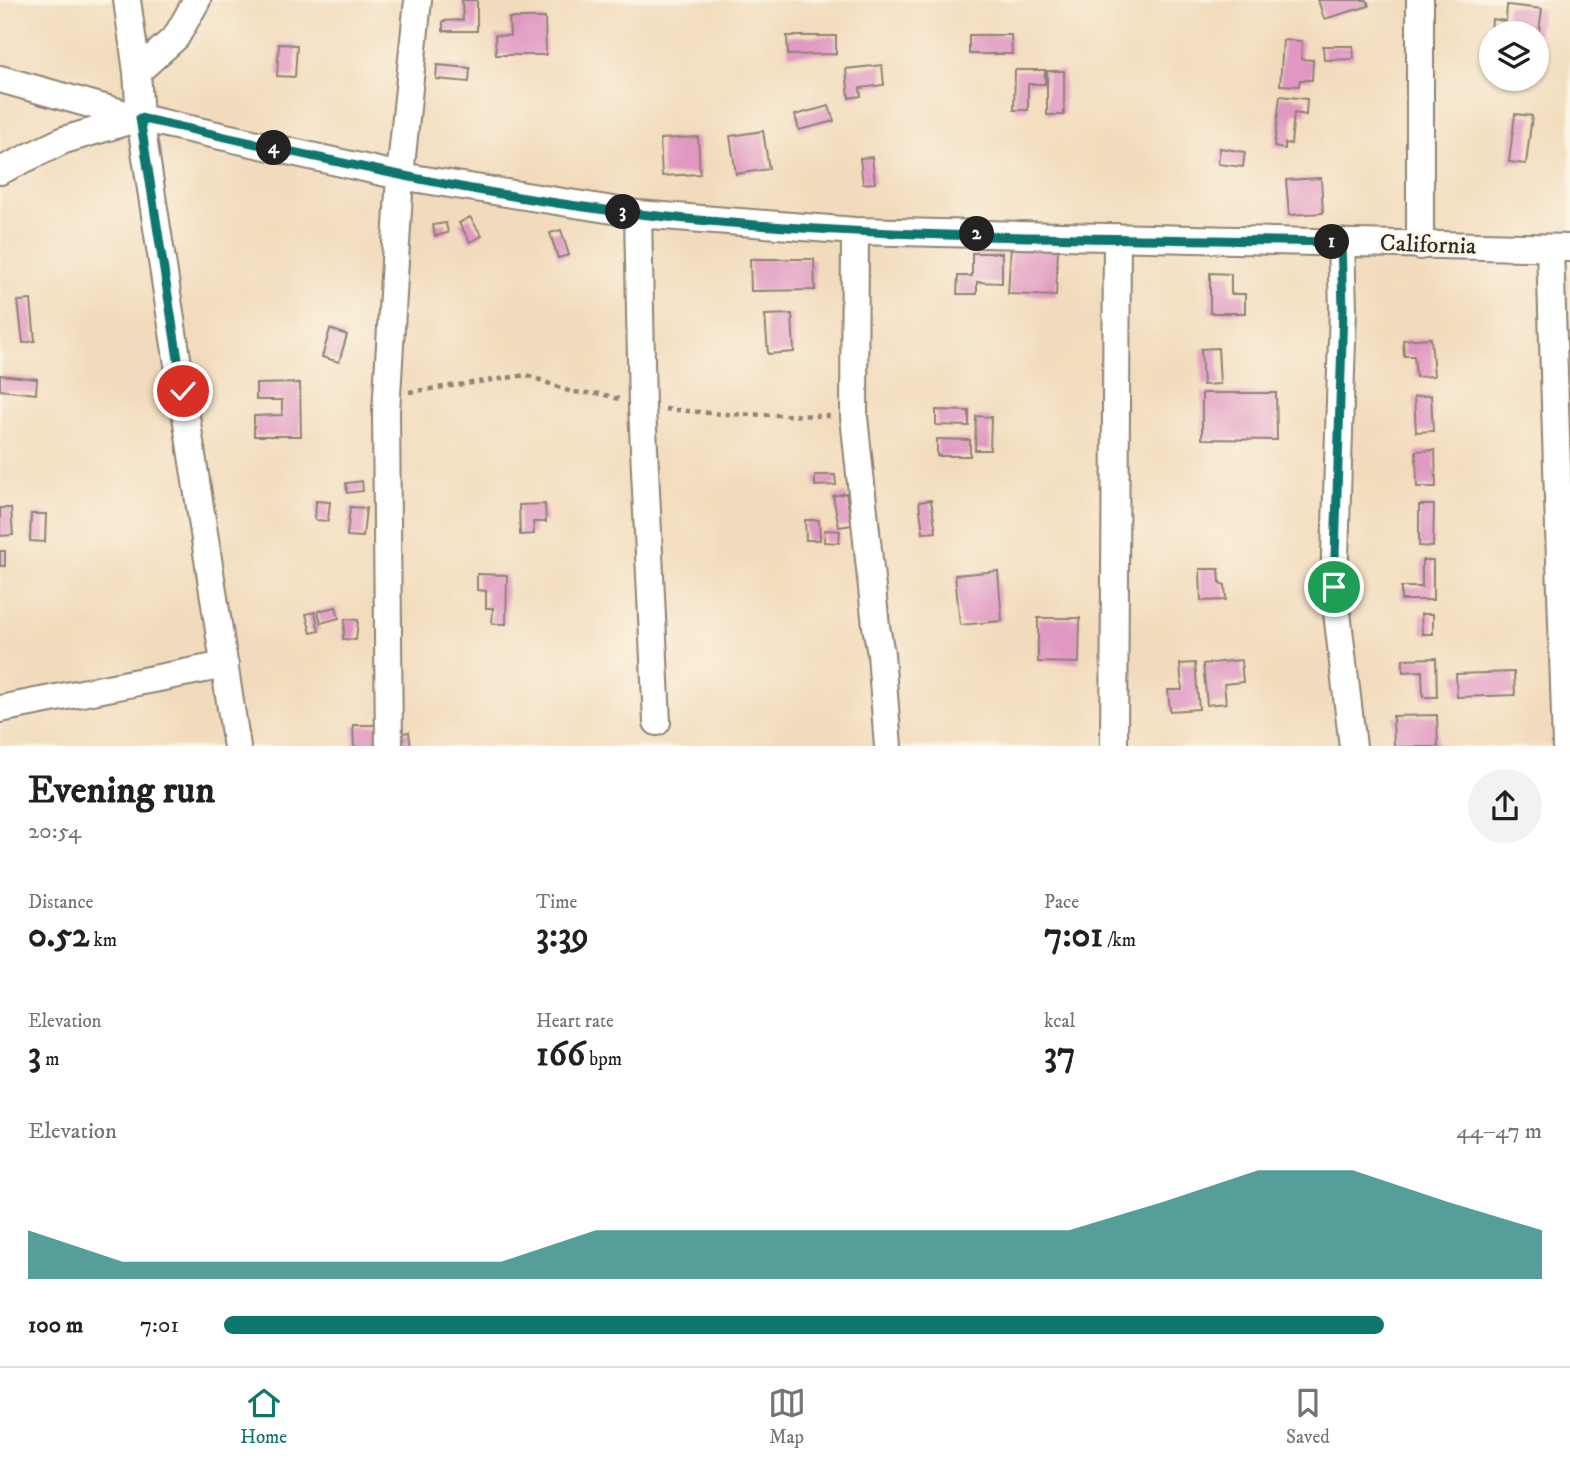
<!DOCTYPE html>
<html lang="en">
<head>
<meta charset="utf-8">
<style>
  :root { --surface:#fff; --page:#f2f2f2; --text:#202124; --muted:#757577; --line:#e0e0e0; --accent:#0f766e }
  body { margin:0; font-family:"IM FELL DW Pica",serif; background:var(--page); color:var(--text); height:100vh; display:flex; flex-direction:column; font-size:26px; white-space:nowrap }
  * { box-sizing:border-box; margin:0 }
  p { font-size:23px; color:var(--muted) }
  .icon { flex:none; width:38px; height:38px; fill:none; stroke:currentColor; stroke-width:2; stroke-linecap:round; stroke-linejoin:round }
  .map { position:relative; height:746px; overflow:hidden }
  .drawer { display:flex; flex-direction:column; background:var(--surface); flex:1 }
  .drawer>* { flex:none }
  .fabs { position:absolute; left:1479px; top:21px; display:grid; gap:14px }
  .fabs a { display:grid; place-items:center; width:70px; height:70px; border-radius:50%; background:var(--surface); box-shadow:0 2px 5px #0004; font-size:35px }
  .pin { position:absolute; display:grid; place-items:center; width:60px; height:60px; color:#fff; margin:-30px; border:4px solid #fff; border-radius:50%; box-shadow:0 2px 7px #0007 }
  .km { position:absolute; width:35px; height:35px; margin:-18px; border-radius:50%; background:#222; color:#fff; font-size:19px; line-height:35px; text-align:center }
  .round { display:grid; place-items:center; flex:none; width:74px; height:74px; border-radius:37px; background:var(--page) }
  .summary { display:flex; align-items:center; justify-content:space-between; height:119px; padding:0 28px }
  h1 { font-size:38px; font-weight:700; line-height:52px }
  .stats { display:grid; grid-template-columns:repeat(3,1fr); gap:10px; height:119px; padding:7px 28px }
  .stats div { display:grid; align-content:center }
  .stats b { font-size:35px; font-weight:700 }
  .stats small { font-size:19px; font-weight:400 }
  .stats p { font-size:19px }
  .chart { height:196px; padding:14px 28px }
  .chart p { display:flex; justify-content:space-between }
  .chart svg { width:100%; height:126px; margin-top:7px; fill:var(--accent); opacity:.7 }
  ul { padding:0 28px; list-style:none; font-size:23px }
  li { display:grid; grid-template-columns:112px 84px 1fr; align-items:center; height:52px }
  li i { height:18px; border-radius:9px; background:var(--accent) }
  .menu { display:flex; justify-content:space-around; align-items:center; height:98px; border-top:2px solid var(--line); background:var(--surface); font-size:19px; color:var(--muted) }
  .menu a { display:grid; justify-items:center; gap:4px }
  .menu .on { color:var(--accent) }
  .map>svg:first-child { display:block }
  .building { fill:#e098c2 }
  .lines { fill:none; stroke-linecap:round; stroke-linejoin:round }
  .minor-casing { stroke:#8e8374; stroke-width:30 }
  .path { stroke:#8e8374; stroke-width:4.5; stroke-dasharray:5 5; stroke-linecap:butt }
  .minor { stroke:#fff; stroke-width:26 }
  .route-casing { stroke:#fff; stroke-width:14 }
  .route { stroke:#0f766e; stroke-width:9 }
  .labels { text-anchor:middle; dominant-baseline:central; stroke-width:5; stroke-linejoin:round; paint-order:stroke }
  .street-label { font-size:24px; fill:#2b2b2b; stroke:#fcf5e5 }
</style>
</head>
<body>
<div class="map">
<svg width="1570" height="747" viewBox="0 0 1570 747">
  <rect width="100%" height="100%" fill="#fcf5e5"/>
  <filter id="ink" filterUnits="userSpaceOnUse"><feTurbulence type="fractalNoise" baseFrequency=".0143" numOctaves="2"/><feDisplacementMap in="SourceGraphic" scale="14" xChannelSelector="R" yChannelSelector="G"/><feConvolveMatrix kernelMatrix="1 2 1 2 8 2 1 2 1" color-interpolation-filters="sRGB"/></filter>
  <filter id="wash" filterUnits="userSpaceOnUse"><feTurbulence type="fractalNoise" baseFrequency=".00686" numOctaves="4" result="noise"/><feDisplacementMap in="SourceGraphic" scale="28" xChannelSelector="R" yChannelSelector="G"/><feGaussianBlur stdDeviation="1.57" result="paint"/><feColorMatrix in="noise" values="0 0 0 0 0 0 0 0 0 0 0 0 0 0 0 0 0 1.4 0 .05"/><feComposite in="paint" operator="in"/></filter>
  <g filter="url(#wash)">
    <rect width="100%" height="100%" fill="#f2dbbc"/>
    <g id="blocks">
      <!-- building -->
      <path class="building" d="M462 0H477V31H443V21L463 20Z
        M1318 0H1367L1369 6 1324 19Z
        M1507 5 1542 9 1538 40 1536 33H1491L1492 19 1506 21Z
        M509 18H545L546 55H496L495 35 510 36Z
        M969 35H1011L1012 54H969Z
        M787 36H836V54L788 55Z
        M1283 40 1302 41 1301 59 1313 60 1312 80H1300L1299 86 1280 85Z
        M279 44 297 45 295 77 277 76Z
        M1323 46H1353L1354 59 1324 60Z
        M437 65 470 68 469 82 436 79Z
        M882 65 884 85 860 88 861 96 849 98 846 69Z
        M1015 70H1045V84H1028V110H1014Z
        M1047 71H1064V115H1047Z
        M1280 96 1307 99 1306 115 1294 113 1291 144 1285 143V149L1274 147Z
        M829 106 834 121 799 130 795 115Z
        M1515 114 1532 116 1526 164 1509 162Z
        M763 131 769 169 736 174 730 136Z
        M698 137 700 174 662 176 660 139Z
        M1220 148 1245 152 1243 167 1218 164Z
        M872 157 875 183 863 184 860 158Z
        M1321 178 1323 213 1289 215 1286 180Z
        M470 217 482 236 470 242 459 223Z
        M446 223 448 233 435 236 433 225Z
        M561 230 569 255 558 258 550 233Z
        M1011 245 1058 248 1056 296 1008 294Z
        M972 253H1002V283L977 282V294H957L958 276H972Z
        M750 259H814L815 290 751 291Z
        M1210 273 1231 274V294H1245V313H1210Z
        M31 300 35 341 23 343 18 301Z
        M792 314 794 352 768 354 765 315Z
        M330 329 347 335 339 362 322 357Z
        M1431 338 1434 376 1416 377 1414 356H1404L1403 340Z
        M1218 348 1220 384 1203 385 1201 349Z
        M0 375 37 379 36 394 0 390Z
        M300 383 301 436H254V416L282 415V400H256V384Z
        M1202 393H1276L1277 440 1202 439Z
        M1431 395 1433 431 1416 432 1414 397Z
        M936 410 969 411V426L936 425Z
        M976 416 991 417 990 450H975Z
        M937 439 970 440V456H937Z
        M1435 450 1436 487H1417L1416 451Z
        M815 475H835L836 485 815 486Z
        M362 481 363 491 347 493 346 483Z
        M846 493 852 525 839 527 833 496Z
        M931 500 936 532 923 533 919 502Z
        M316 501 330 502 328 521 315 520Z
        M545 504 546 522H533L534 534 520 535 519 505Z
        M1419 505H1434L1433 547 1419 546Z
        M350 507 366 508 363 537 347 536Z
        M0 508H11L13 535 0 536Z
        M31 514H46L45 542 30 541Z
        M805 520H819L820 540H806Z
        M825 530 840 531 839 543 824 542Z
        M0 551H5V566H0Z
        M1422 560H1433V600H1401V587H1422Z
        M1200 569H1219L1220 583 1225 585 1226 600 1201 601Z
        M998 571 1002 621 960 625 955 575Z
        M477 574 507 575 506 624H492L493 608H486V591L477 590Z
        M336 607 339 618 321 623 318 611Z
        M315 612 319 631 311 633 306 614Z
        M1421 614H1433V634H1422Z
        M1038 618H1080L1079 663 1038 662Z
        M345 619 358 620 356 640 343 639Z
        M1436 658 1437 697H1423L1422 671 1403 672V659Z
        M1241 660 1243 682 1224 684 1226 703 1207 705 1203 664Z
        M1195 663 1199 709 1170 711 1168 690H1182L1180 664Z
        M1514 672 1515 695 1457 697 1456 674Z
        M1437 715 1438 747H1394L1393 716Z
        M353 725H378L379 747H354Z
        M409 732 411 747H398L397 734Z"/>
    </g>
  </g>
  <g filter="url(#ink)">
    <use href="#blocks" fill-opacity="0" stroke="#8e8374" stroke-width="2"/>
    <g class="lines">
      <!-- minor casing -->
      <g class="minor-casing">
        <path id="minor" d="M127 0 137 72 140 118 237 747
          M137 72 176 37 197 0
          M0 79 140 118 400 176 638 214 855 231 1570 248
          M0 171 64 140 139 118
          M638 214 642 407 657 722
          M855 231 854 417 876 626 881 654 888 747
          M1341 242 1343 309 1334 587 1353 747
          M1420 246V0
          M1550 248 1566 747
          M0 709 225 665
          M389 747 386 412 400 176 418 0
          M1114 747 1117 237"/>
      </g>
      <!-- path -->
      <path class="path" d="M409 392 527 375 571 392 602 394 619 399
        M665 409 722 414 831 416"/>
      <!-- minor -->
      <use href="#minor" class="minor"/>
    </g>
  </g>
  <g class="lines" filter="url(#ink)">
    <!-- route casing -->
    <g class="route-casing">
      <path id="route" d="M183 391 140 118C295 152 449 190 606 210 849 241 1097 237 1341 242L1343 309 1334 587"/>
    </g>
    <!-- route -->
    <use href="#route" class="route"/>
  </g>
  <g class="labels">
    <!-- street labels -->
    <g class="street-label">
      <text transform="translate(1428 245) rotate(2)">California</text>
    </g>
  </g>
</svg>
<div class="fabs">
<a><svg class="icon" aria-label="layers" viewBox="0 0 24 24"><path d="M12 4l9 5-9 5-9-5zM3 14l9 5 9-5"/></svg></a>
</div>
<div class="pin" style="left:1334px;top:587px;background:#1e9e55"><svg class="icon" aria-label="arrive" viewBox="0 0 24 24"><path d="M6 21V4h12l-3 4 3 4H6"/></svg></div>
<div class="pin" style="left:183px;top:391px;background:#d93025"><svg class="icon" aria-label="check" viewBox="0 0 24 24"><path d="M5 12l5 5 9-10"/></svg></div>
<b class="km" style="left:1332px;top:242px">1</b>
<b class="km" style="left:977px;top:234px">2</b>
<b class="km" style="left:623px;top:212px">3</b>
<b class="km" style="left:274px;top:148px">4</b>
</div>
<section class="drawer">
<div class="summary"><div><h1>Evening run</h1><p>20:54</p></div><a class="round"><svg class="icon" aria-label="share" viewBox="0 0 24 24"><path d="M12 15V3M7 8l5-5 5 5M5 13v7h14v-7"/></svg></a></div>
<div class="stats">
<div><p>Distance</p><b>0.52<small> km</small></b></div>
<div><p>Time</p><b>3:39</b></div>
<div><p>Pace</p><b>7:01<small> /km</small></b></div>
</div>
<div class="stats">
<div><p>Elevation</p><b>3<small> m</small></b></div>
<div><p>Heart rate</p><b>166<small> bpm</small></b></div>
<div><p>kcal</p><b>37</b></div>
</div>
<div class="chart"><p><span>Elevation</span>44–47 m</p>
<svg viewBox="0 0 160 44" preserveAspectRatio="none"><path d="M0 44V27L10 38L20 38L30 38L40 38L50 38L60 27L70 27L80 27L90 27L100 27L110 27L120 17L130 6L140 6L150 17L160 27V44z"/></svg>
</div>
<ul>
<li><b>100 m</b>7:01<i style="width:88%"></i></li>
</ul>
</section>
<nav class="menu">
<a class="on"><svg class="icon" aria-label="home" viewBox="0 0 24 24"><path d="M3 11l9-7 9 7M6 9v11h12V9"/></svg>Home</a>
<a><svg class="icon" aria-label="map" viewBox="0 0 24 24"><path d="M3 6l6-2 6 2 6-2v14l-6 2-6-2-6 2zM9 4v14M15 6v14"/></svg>Map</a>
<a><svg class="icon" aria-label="saved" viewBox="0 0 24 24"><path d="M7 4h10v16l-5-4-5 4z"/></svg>Saved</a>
</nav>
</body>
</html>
